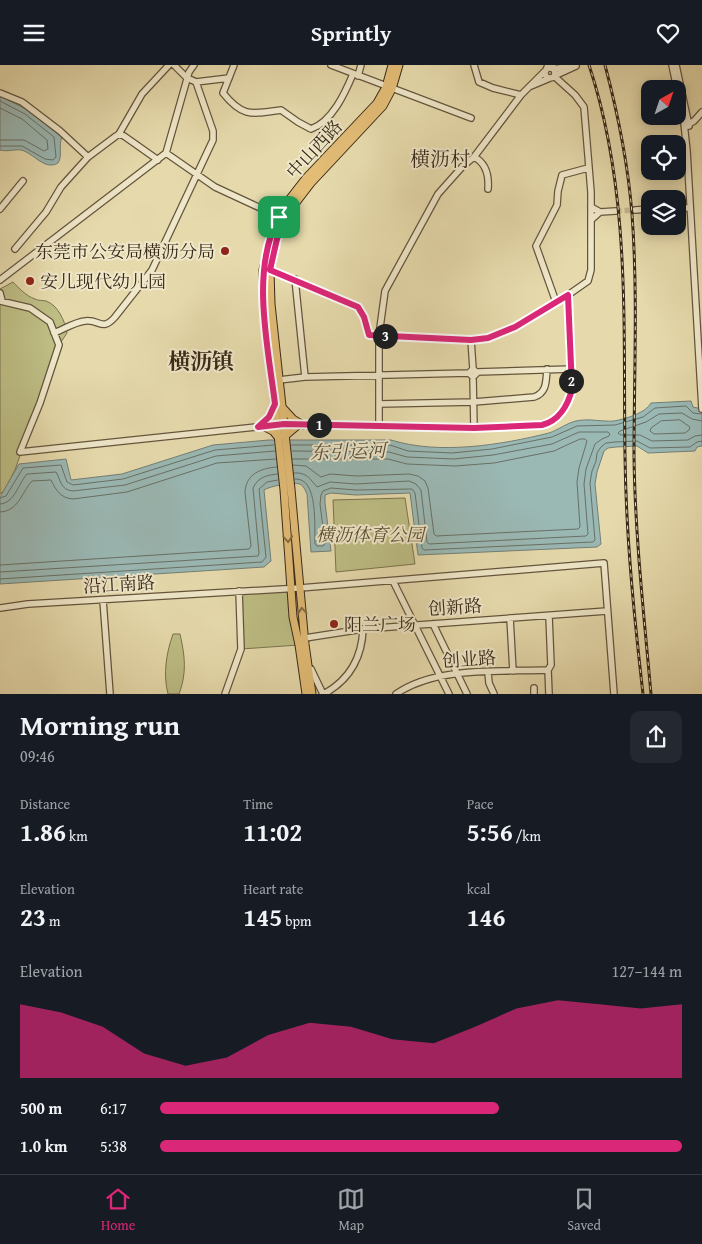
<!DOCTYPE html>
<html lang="en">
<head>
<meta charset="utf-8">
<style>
  :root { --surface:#171b24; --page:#242831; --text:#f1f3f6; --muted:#9ea1a6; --line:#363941; --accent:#db2777 }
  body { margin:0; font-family:"Gentium Book Plus","Noto Serif SC",serif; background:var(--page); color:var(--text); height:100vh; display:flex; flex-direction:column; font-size:19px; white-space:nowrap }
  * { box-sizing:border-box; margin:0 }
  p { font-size:16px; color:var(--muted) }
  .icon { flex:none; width:28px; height:28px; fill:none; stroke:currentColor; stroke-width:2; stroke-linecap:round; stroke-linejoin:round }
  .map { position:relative; height:629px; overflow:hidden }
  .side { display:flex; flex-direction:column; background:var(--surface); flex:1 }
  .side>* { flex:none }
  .needle { width:32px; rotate:40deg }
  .controls { position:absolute; left:641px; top:15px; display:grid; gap:10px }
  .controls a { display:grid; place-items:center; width:45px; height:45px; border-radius:10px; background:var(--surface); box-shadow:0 2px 12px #0003; font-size:25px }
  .pin { position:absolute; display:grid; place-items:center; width:42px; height:42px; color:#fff; margin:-21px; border-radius:10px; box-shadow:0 2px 8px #0006 }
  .km { position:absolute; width:25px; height:25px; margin:-12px; border-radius:50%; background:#222; color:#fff; font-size:14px; line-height:25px; text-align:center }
  .round { display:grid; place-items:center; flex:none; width:52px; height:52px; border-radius:10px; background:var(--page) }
  .head { display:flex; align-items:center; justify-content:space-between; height:85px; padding:0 20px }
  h1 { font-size:28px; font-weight:700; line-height:38px }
  .figures { display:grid; grid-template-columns:repeat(3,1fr); gap:8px; height:85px; padding:5px 20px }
  .figures div { display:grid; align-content:center }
  .figures b { font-size:25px; font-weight:700 }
  .figures small { font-size:14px; font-weight:400 }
  .figures p { font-size:14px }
  .chart { height:140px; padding:10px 20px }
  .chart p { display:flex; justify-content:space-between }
  .chart svg { width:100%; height:90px; margin-top:5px; fill:var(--accent); opacity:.7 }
  ul { padding:0 20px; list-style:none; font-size:16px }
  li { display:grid; grid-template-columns:80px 60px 1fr; align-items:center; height:38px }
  li i { height:12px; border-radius:6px; background:var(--accent) }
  header { display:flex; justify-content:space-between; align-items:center; height:65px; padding:0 20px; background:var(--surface); font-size:22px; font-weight:700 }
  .menu { display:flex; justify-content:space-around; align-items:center; height:70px; border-top:1px solid var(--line); background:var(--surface); font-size:14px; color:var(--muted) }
  .menu a { display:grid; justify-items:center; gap:2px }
  .menu .current { color:var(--accent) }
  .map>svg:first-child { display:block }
  .green { fill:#bdbd84; stroke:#7a734e }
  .water { fill:#9ab8b4; stroke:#737f76 }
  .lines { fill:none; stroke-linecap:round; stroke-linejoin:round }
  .shore { stroke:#697066; stroke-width:1 }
  .minor-tunnel { stroke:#c3b78e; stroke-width:5.5; stroke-dasharray:5.5 3; stroke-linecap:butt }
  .minor-casing { stroke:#64553d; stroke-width:8 }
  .major-casing { stroke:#382918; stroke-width:9 }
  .minor { stroke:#efe7c9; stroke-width:5.5 }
  .major { stroke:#e3bd76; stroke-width:7 }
  .rail-casing { stroke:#382918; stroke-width:3 }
  .rail { stroke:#efe7c9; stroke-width:1; stroke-dasharray:4; stroke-linecap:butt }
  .oneway { stroke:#856c42 }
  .route-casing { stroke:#fff; stroke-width:10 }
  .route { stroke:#db2777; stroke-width:6 }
  .poi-dot { fill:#8f2418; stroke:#efe7c9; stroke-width:2 }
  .labels { text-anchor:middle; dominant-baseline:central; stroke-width:4; stroke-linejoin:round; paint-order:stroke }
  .street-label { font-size:18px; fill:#382918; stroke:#efe7c9 }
  .poi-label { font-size:18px; fill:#382918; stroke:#efe7c9; text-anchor:start }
  .park-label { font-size:18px; font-style:italic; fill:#594e33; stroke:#efe7c9 }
  .water-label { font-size:19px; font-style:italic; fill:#504d3f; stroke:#efe7c9 }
  .quarter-label { font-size:20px; fill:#382918; stroke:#efe7c9 }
  .district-label { font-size:22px; font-weight:bold; fill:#382918; stroke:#efe7c9 }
</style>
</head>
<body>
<header><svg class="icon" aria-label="menu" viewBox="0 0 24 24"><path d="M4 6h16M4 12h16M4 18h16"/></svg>Sprintly<svg class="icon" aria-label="heart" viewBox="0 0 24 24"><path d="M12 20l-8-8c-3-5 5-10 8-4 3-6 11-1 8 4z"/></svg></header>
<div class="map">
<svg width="702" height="629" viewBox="0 0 702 629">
  <rect width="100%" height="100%" fill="#e6daac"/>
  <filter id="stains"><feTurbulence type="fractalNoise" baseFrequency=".004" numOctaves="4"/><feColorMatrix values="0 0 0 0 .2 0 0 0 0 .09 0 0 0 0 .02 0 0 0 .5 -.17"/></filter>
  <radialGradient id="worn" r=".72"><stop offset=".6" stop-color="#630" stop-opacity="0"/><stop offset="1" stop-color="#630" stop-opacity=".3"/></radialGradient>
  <!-- green -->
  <path class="green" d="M13 217C19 223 26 231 35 234 38 236 43 235 46 236 58 240 65 256 67 268L59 280 15 405 4 426 0 429V224Z
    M405 433 415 499 336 507 333 435Z
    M290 523 299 580 241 584 239 526Z
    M173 569H180C185 591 187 608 179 629H168C163 609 166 589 173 569Z"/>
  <!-- water -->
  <path class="water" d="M0 31 28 45 62 72C58 81 63 90 58 98 44 106 34 88 21 85 15 84 7 87 0 85Z
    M691 336 693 342 702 344V381L697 382 695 386 648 388 637 381 616 382 608 383 604 386 597 407 595 419 601 479 597 482 418 490 410 428 356 430 331 428 325 430V438L331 486 311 487 307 429C305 425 304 421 300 419 293 417 270 421 264 425L271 496 264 502 0 519V432L19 399 66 394 71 415 122 409 213 380 269 375H391C439 390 501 380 549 368 558 365 567 358 576 356 589 353 602 357 614 356 625 354 646 348 651 338Z"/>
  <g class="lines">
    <!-- shore -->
    <path class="shore" d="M0 36 25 49 54 72 56 92 53 95 45 94 22 81H0
      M0 43 22 54 47 75 48 84 44 86 24 75H0
      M680 355 690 362 689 365 685 368 654 369 650 366 651 363 661 356Z
      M702 356 692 354 682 348 659 349 646 357 620 366 618 368 621 370H640L652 376 688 375 695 371 702 370
      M291 380H390L408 386 452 388 492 384 552 372 577 361 615 360 643 352 655 343 686 341 693 348 702 349
      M292 386 389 387 407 392 454 394 493 390 552 379 579 367H608L610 369 609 371 602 374 595 379 586 404 584 419 588 469 586 471 429 479 427 477 421 425 416 419 409 416 356 419 330 417 317 422C310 414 307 407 294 408
      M292 394H388L407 399 455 401 494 398 554 386 580 374H585L587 376 579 403 577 417 580 462 578 464 436 471 434 469 428 423 425 416 418 411 409 409 357 411 330 409 321 412 306 401 293 400
      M295 414C319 412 314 463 315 479L317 481H323L325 479 320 439 321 430 323 426 331 423 356 425 412 424 415 428 422 483 424 485 593 477 595 475 590 418 592 406 596 396 597 388 601 382 606 378 615 377 637 376 650 383 690 382 697 377 702 376
      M0 433 6 431 23 403 61 400 67 417 73 420 123 414 215 385 274 380
      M0 439C15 438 18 419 27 409L56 407C61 415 60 425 73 426L125 420 216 391 275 386
      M0 447C19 446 21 428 32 416L51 415C56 425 60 433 73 434L127 427 217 398 276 394
      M0 500 249 484 251 481 245 427C246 409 261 403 277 402
      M0 507 258 491 259 488 253 423C258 412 267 410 278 409
      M0 514 262 497 266 492 259 424 267 417 278 415"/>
    <!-- minor-tunnel -->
    <path class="minor-tunnel" d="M616 146 635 145"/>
    <!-- minor casing -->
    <g class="minor-casing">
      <path id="minor" d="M234 0 223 28C243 53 252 49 281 45L298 57 311 64C332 57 345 28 353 9
        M331 0 471 53
        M474 0 479 17 493 23 521 30
        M672 0 677 24
        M676 0 689 61
        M553 1V4L571 1
        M545 8a5 5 0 1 1 10 0a5 5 0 1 1-10 0Z
        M358 11 361 0
        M196 17 229 13
        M531 21 550 13
        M678 25 683 49 687 86 702 344
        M0 28 22 37 60 66 88 92
        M687 60 694 56 702 47
        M119 69 142 29 169 0
        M166 88 215 122 284 154
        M474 92C486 98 489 111 488 124
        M678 143H690
        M0 144 23 116
        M635 145 650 144
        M600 147 616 146
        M591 155 600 147 591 142
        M15 184 46 147 61 122 88 92 116 71 119 69 124 71 158 95
        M267 204 358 242 364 252 369 270 471 275 488 273 515 262 556 237
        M295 214 305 312
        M0 215 166 88 189 7 194 0
        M0 228 2 236
        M568 230 556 237 536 181 557 140 558 126 562 110 588 103
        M0 236 30 243 50 257 59 280 40 338 20 387 284 359 474 363 542 360C559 356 568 340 571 324L568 230 588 216 591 205V127L584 42 575 30 554 11 576 1
        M54 268C64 264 75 257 85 256 100 254 102 267 115 252L152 205 213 75V66L196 17 187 13 174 0
        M471 275 473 304
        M476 307 571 304
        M473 312 474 363
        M279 315 305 312 469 308 473 304 477 308 473 312 469 308
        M379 339 474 337 534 332C547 328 546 316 547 304
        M379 362V270L385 226 438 129 462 102 474 92 521 30 546 5 548 0
        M393 516 449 629
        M103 535 110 629
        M0 543 28 539 300 523 604 498 614 629
        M510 553 513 606
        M433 559 467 629
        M305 573 363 564 607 546
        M311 604 323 629
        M488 607 489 618 494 629
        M534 623V629
        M225 629 241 584 239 526
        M324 629C349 615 362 593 363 564
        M396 629C436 601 500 607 548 605
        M549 629 548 605 551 600 549 551"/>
    </g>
    <!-- major casing -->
    <g class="major-casing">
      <path id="major" d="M283 343 293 354 303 360
        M263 361 273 366 278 372
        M258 362 269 352 274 342
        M285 371 298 360
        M306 629 299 580 293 552 284 425 264 240 263 205 271 172 285 140 306 113 377 38 386 22 392 0
        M312 629 305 579 291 424 271 239 270 206 277 174 291 144 311 118 383 41 392 24 399 0"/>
    </g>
    <!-- minor -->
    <use href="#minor" class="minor"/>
    <!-- major -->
    <use href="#major" class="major"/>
    <!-- rail casing -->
    <g class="rail-casing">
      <path id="rail" d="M589 0C631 127 623 260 625 391 626 471 634 550 643 629
        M605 0C618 49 628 99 632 149 638 229 634 311 634 391 635 471 644 550 651 629"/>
    </g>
    <!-- rail -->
    <use href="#rail" class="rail"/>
  </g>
  <!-- one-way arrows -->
  <defs><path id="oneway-chevron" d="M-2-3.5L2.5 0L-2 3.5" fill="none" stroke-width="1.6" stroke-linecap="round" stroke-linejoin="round" transform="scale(1.25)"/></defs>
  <g class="oneway">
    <use href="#oneway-chevron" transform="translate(288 474) rotate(86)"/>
    <use href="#oneway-chevron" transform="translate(302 546) rotate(-95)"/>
  </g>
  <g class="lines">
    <!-- route casing -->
    <g class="route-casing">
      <path id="route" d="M279 152 285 155 277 174 270 205 358 242 364 252 369 270 471 275 488 273 515 262 568 230 572 324C568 340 559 356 542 360L474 363 284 359 258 362 269 352 275 339C268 281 250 205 279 152Z"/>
    </g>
    <!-- route -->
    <use href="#route" class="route"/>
  </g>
  <!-- markers -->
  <g class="poi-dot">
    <circle cx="225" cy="186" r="5"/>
    <circle cx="30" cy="216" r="5"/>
    <circle cx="334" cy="559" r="5"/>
  </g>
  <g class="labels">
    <!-- street labels -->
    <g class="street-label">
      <text transform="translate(314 84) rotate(-47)">中山西路</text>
      <text transform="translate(119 519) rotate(-3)">沿江南路</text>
      <text transform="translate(455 542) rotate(-4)">创新路</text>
      <text transform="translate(469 594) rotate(-4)">创业路</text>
    </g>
    <!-- poi labels -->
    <g class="poi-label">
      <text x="215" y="186" text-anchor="end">东莞市公安局横沥分局</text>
      <text x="40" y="216">安儿现代幼儿园</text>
      <text x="344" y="559">阳兰广场</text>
    </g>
    <!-- park labels -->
    <g class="park-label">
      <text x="370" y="469">横沥体育公园</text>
    </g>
    <!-- water labels -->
    <g class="water-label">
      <text transform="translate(348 386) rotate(-2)">东引运河</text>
    </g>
    <!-- quarter labels -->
    <g class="quarter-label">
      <text x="440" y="93">横沥村</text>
    </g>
    <!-- district labels -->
    <g class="district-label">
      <text x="201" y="296">横沥镇</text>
    </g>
  </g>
  <rect width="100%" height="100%" filter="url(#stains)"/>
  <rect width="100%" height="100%" fill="url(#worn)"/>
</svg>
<div class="controls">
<a><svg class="needle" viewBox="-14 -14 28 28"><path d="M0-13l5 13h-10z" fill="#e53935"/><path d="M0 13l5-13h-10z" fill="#9ea1a6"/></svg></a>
<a><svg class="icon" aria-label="locate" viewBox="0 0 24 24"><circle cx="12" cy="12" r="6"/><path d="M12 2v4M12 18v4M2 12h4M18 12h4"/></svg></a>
<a><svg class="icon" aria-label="layers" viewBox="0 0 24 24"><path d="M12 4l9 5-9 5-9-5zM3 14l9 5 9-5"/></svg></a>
</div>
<div class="pin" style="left:279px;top:152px;background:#1e9e55"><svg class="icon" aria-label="arrive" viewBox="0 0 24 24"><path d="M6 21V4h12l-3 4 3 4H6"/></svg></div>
<b class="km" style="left:319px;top:360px">1</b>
<b class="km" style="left:571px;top:316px">2</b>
<b class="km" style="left:385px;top:271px">3</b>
</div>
<section class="side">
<div class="head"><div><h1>Morning run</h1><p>09:46</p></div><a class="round"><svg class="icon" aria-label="share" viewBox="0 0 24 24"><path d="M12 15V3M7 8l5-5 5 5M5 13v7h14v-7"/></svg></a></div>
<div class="figures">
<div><p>Distance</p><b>1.86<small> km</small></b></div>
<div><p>Time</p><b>11:02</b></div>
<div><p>Pace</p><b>5:56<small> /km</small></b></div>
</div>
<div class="figures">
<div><p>Elevation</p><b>23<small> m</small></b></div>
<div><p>Heart rate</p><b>145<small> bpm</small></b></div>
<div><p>kcal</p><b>146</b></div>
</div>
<div class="chart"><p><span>Elevation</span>127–144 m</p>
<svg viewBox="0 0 160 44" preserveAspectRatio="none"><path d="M0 44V8L10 12L20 19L30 32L40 38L50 34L60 23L70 17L80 19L90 25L100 27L110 19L120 10L130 6L140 8L150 10L160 8V44z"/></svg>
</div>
<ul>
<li><b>500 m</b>6:17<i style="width:65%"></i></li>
<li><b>1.0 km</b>5:38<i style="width:100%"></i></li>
</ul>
</section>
<nav class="menu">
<a class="current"><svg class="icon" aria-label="home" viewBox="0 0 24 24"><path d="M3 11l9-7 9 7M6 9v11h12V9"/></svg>Home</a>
<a><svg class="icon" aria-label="map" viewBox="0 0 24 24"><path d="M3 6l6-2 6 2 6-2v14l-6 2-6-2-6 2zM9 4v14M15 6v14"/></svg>Map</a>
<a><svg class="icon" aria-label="saved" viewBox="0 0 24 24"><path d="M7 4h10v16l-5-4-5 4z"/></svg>Saved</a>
</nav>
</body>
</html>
